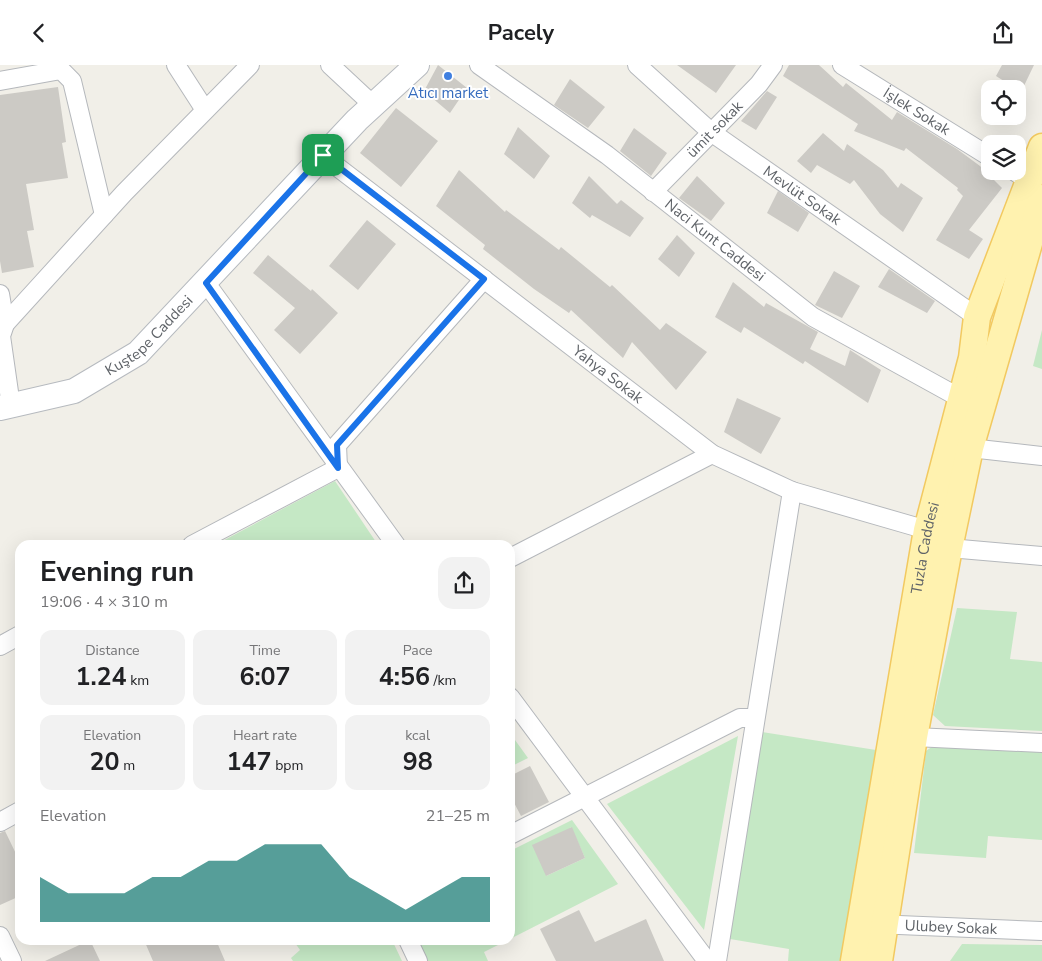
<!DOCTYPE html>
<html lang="en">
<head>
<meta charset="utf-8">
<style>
  :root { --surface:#fff; --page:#f2f2f2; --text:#202124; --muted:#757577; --accent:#0f766e }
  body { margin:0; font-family:"Nunito Sans",sans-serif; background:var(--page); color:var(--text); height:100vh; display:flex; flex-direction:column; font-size:19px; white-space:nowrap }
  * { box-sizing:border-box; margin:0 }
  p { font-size:16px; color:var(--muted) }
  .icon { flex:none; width:28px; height:28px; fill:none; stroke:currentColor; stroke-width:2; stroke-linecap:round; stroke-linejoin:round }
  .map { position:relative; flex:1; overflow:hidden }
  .panel { position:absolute; left:15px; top:475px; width:500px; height:405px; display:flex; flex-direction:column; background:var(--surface); border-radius:15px; box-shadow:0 5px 20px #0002 }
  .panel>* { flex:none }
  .controls { position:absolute; left:981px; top:15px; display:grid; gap:10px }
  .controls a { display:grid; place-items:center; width:45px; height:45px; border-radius:10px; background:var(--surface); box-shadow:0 5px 20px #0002; font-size:25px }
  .pin { position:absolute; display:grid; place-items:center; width:42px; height:42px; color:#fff; margin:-21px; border-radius:10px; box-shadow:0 2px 8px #0006 }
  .round { display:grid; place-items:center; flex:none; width:52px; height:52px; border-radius:15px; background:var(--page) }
  .summary { display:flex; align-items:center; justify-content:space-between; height:85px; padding:0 25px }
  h1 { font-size:28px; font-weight:700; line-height:38px }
  .metrics { display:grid; grid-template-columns:repeat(3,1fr); gap:8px; height:85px; padding:5px 25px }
  .metrics div { display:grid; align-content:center; border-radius:12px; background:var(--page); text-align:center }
  .metrics b { font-size:25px; font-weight:700 }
  .metrics small { font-size:14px; font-weight:400 }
  .metrics p { font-size:14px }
  .chart { height:140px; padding:10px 25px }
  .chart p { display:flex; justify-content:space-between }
  .chart svg { width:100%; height:90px; margin-top:5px; fill:var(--accent); opacity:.7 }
  header { display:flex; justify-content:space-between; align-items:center; height:65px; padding:0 25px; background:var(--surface); font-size:22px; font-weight:700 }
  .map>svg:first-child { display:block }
  .green { fill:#c5e8c5; fill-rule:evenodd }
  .building { fill:#cccac5 }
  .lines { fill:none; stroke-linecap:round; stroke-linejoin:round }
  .street-casing { stroke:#b5b8bc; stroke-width:20 }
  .secondary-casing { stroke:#b6babf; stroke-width:26 }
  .primary-casing { stroke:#f2c960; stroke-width:29 }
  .street { stroke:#fff; stroke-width:18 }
  .secondary { stroke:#fff; stroke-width:24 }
  .primary { stroke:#fff2af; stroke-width:26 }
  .route-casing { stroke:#fff; stroke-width:10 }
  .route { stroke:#1a73e8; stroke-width:6 }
  .shop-dot { fill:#3f7fe0; stroke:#fff; stroke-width:2 }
  .labels { text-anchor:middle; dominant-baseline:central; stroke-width:4; stroke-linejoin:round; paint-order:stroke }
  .shop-label { font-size:15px; fill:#366cbe; stroke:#fff }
  .street-label { font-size:15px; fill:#5f6368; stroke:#fff }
</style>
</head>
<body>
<header><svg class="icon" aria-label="back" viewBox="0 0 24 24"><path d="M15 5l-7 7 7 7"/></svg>Pacely<svg class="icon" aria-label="share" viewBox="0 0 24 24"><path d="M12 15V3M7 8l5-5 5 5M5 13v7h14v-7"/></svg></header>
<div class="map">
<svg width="1042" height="896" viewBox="0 0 1042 896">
  <rect width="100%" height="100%" fill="#f1efe8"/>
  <!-- green -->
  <path class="green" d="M1042 265V304L1033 301Z
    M335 416 378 480H215Z
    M957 543 1017 547 1010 594 1042 597V666L945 661 933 650Z
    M762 667 876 685 843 896H788L789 884 730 874Z
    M510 668 528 693 510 702Z
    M738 671 704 865 607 739Z
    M933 681 1042 685V775L988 771 986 793 914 788 926 686Z
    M572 755 618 819 510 874V786ZM571 762 585 793 546 811Z
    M293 875H392L402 896H293L291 893 300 885Z
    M417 875H508L484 887 488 896H428Z
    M962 879 1042 880V896H950Z"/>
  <!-- building -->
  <path class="building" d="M438 0 467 23 450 48 424 26Z
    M677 0H736L716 28Z
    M789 0H819L843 22 846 18 892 55 897 47 957 84 980 101 1002 123 969 165 983 174 969 194 936 175 963 131 957 125 958 123 906 83 904 86 854 66 858 59 783 11Z
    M1002 0H1034L1021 27 996 11Z
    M570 14 605 42 588 63 554 40Z
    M58 22 66 77 62 78 68 113 26 119 34 165 27 166 34 202 2 208 0 196V30Z
    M767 26 777 32 756 65 741 56Z
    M396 43 438 76 401 122 360 88Z
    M518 62 550 91 534 114 504 89Z
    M634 63 667 88 651 111 620 86Z
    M823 68 844 86 847 79 883 105 898 123 901 118 923 133 903 167 880 149 854 115 850 119 817 100 811 108 797 96Z
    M459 105 505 147 506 145 559 185 561 182 610 222 612 220 660 265 666 258 707 287 676 325 632 277 623 293 571 245 569 248 534 224 483 184 485 180 436 141Z
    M589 111 617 139 621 135 644 153 630 172 592 150 590 153 572 138Z
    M697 111 725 138 711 156 679 133Z
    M778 126 809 148 798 167 767 148Z
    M367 155 396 179 358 225 329 201Z
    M677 170 695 188 679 212 658 194Z
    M268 190 311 226 312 224 338 248 300 289 274 265 295 243 253 208Z
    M889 204 935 236 927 248 878 222Z
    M834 206 860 221 842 253 815 240Z
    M733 217 764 242 766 238 818 267 810 284 845 301 850 285 881 305 868 338 805 296 803 299 744 262 741 268 715 252Z
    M737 333 781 353 761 389 724 367Z
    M530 701 549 737 521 751 510 730V711Z
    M572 762 585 793 546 811 532 780Z
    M5 766 20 797V831L0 840V768Z
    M579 845 595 877 646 854 664 896H556L540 864Z
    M90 875 100 896H45Z
    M144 875H216L225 896H153Z"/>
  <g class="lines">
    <!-- street casing -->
    <g class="street-casing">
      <g id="street">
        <path d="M176 0 205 45"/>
        <path d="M330 0 373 40"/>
        <path id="s1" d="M479 0 607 90 813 252 960 333"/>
        <path id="s2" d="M637 0 711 67 977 252"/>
        <path id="s3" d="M842 0 990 92"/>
        <path d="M0 16 61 5 72 16 104 150"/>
        <path id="s4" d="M323 91 712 389 792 426 927 465"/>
        <path d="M1014 106 1029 116"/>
        <path id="s5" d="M653 127 759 19 773 0"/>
        <path d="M206 218 396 480"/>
        <path d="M0 229 5 259 1 271 11 341"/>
        <path d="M5 259 124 128 250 0"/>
        <path d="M970 383 1042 391"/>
        <path d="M192 480 338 403 337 380 484 214"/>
        <path d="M949 483 1042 491"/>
        <path d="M510 493 712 389"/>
        <path d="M0 581 20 570"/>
        <path d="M510 632 707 896"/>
        <path d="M914 672 1042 678"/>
        <path d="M0 757 20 746"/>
        <path d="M510 770 740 653H755"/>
        <path id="s6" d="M875 859 1042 866"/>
        <path d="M0 871 12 896"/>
        <path d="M408 875 418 896"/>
        <path d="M717 896 792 426"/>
      </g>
    </g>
    <!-- secondary casing -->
    <g class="secondary-casing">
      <g id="secondary">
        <path id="s7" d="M0 343 74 326 138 288 357 55 417 0"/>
      </g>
    </g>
    <!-- primary casing -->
    <g class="primary-casing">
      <g id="primary">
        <path id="s8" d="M854 896 927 465 972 293 977 252 1042 82"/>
        <path d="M879 896 914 672 949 483 970 383 1042 133"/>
      </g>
    </g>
    <!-- street -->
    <use href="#street" class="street"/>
    <!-- secondary -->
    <use href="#secondary" class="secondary"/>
    <!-- primary -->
    <use href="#primary" class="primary"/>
  </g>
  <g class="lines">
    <!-- route casing -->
    <g class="route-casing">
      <path id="route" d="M323 90 484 214 337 380 338 403 206 218Z"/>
    </g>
    <!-- route -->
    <use href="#route" class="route"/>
  </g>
  <!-- markers -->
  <circle class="shop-dot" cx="448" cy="11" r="5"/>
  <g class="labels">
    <!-- shop labels -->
    <g class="shop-label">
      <text x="448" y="28">Atıcı market</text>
    </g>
    <!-- street labels -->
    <g class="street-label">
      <text stroke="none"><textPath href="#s3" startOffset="88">İşlek Sokak</textPath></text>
      <text stroke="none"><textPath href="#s5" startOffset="88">ümit sokak</textPath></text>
      <text stroke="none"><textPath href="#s2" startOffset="211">Mevlüt Sokak</textPath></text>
      <text stroke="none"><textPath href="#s1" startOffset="294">Naci Kunt Caddesi</textPath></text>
      <text stroke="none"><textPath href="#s7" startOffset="170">Kuştepe Caddesi</textPath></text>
      <text stroke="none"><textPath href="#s4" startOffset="359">Yahya Sokak</textPath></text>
      <text stroke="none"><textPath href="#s8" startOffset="419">Tuzla Caddesi</textPath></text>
      <text stroke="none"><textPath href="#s6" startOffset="76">Ulubey Sokak</textPath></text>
    </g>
  </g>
</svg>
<div class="controls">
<a><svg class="icon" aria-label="locate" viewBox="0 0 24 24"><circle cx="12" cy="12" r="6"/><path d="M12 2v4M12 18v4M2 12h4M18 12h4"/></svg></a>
<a><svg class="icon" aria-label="layers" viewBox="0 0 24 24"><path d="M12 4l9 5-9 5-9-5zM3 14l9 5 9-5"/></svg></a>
</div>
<div class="pin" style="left:323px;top:90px;background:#1e9e55"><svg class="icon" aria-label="arrive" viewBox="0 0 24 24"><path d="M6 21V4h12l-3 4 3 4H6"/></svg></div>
<section class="panel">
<div class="summary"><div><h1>Evening run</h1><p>19:06 · 4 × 310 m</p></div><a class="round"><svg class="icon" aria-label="share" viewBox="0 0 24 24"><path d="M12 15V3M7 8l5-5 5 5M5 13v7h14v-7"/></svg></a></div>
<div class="metrics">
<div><p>Distance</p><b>1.24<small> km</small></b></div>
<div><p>Time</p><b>6:07</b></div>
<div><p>Pace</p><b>4:56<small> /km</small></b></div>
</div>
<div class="metrics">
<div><p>Elevation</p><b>20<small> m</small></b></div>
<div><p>Heart rate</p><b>147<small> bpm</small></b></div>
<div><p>kcal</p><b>98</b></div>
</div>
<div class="chart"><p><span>Elevation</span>21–25 m</p>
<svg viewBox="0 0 160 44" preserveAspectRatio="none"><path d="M0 44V22L10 30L20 30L30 30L40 22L50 22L60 14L70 14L80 6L90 6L100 6L110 22L120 30L130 38L140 30L150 22L160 22V44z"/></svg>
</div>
</section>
</div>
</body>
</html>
